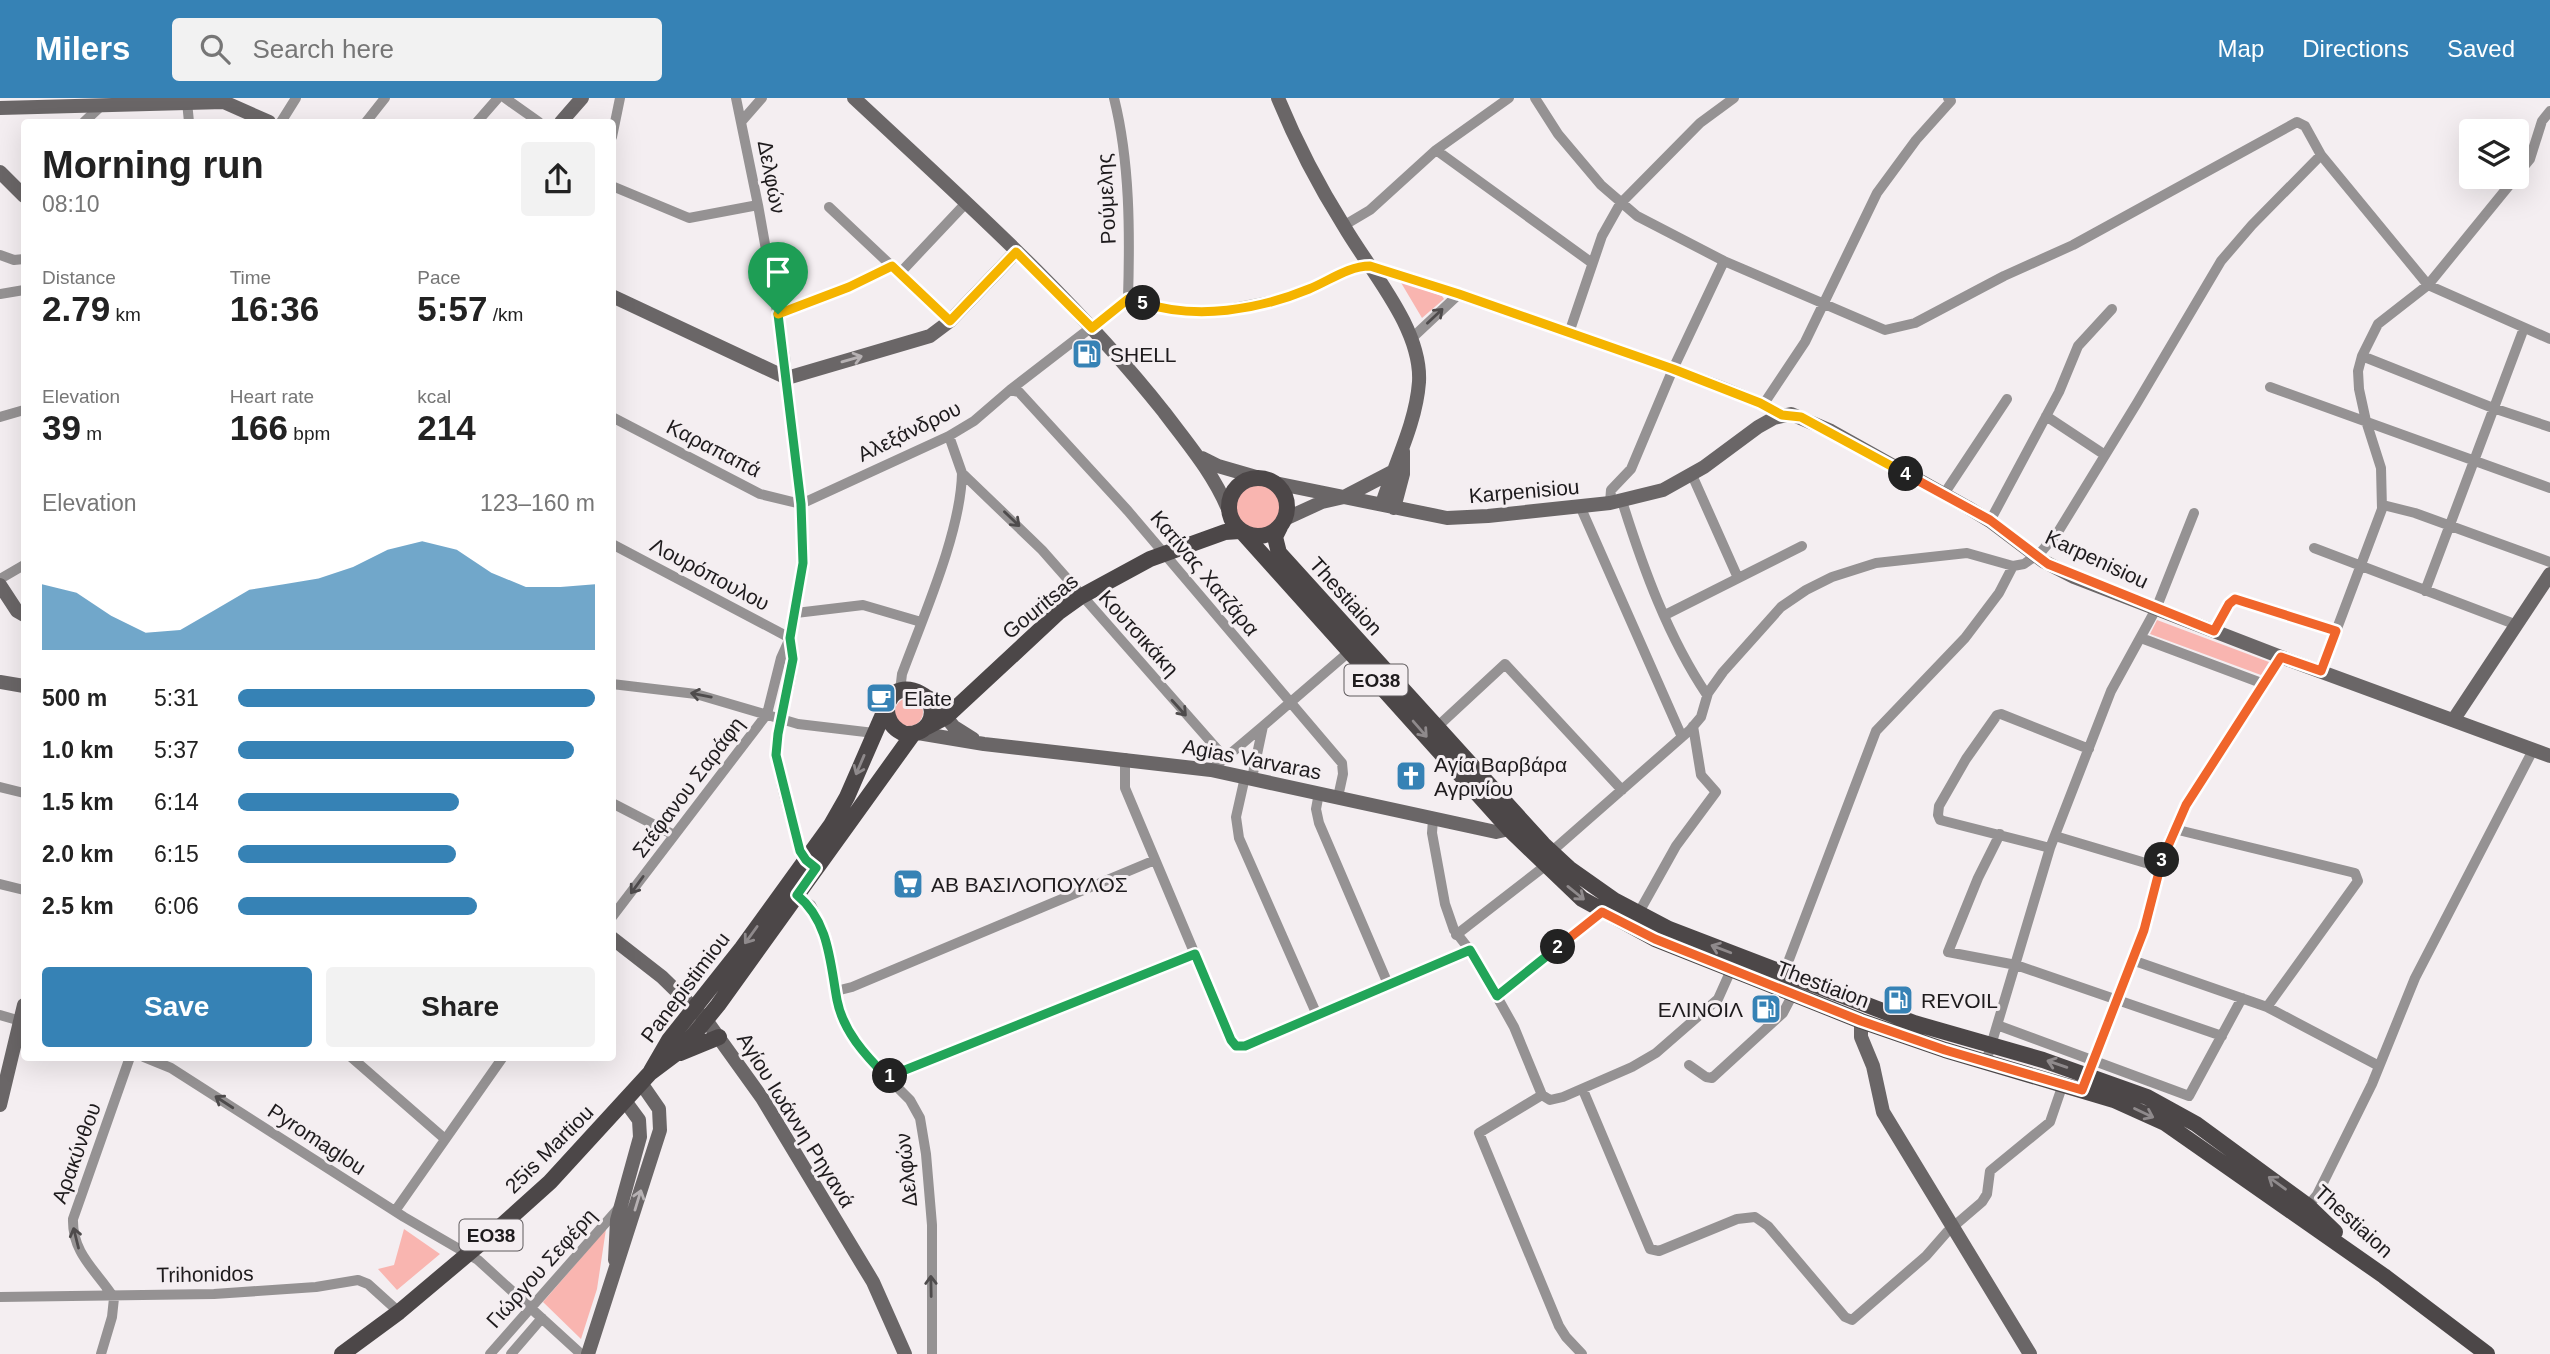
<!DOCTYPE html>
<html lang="en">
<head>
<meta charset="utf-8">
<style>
  :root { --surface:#fff; --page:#f2f2f2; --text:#222; --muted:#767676; --accent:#3682b5 }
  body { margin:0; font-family:Arial,sans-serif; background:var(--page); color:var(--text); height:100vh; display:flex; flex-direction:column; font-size:26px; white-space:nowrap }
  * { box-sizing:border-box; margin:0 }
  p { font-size:23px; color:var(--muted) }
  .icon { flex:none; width:38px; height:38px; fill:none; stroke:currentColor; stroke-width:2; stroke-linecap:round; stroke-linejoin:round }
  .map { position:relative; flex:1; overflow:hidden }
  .details { position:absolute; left:21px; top:21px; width:595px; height:942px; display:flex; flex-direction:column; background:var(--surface); border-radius:7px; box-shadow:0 7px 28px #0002 }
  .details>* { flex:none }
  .fabs { position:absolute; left:2459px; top:21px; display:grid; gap:14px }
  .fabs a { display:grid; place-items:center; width:70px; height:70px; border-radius:7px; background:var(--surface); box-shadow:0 7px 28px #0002; font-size:35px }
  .pin { position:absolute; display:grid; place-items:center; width:60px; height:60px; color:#fff; margin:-72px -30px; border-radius:50% 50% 50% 0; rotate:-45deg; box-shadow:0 0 7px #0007 }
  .pin .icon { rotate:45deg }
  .km { position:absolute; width:35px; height:35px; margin:-18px; border-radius:50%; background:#222; color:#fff; font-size:19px; line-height:35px; text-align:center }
  .round { display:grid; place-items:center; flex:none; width:74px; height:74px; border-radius:7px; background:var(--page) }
  .head { display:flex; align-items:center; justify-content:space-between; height:119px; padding:0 21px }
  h1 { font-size:38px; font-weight:600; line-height:52px }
  .metrics { display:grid; grid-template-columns:repeat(3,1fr); gap:10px; height:119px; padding:7px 21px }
  .metrics div { display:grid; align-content:center }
  .metrics b { font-size:35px; font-weight:600 }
  .metrics small { font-size:19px; font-weight:400 }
  .metrics p { font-size:19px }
  .chart { height:196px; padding:14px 21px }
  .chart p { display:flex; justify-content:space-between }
  .chart svg { width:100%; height:126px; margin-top:7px; fill:var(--accent); opacity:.7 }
  .button { display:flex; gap:14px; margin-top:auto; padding:14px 21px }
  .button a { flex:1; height:80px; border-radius:7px; background:var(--accent); color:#fff; font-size:28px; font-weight:600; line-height:80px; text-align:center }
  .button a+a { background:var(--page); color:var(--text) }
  ul { padding:0 21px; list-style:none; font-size:23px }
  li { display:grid; grid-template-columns:112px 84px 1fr; align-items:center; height:52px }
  li i { height:18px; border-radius:9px; background:var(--accent) }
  header { display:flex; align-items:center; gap:42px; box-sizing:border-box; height:98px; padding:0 35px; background:var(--accent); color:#fff }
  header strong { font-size:33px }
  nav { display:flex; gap:38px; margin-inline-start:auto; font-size:24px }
  .search { width:490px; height:63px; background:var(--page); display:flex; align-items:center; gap:18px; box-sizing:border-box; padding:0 24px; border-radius:7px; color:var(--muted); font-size:26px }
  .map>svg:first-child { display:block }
  .green { fill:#f9b5b0 }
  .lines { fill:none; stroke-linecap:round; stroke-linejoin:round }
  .street { stroke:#959293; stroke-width:10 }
  .secondary { stroke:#6a6667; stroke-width:14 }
  .primary { stroke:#4c4748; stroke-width:16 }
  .oneway { stroke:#4e4b4c }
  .oneway2 { stroke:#b6b1b3 }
  .oneway3 { stroke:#8f8a8c }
  .split-1-casing { stroke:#fff; stroke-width:14 }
  .split-2-casing { stroke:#fff; stroke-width:14 }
  .split-3-casing { stroke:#fff; stroke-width:14 }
  .split-4-casing { stroke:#fff; stroke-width:14 }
  .split-5-casing { stroke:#fff; stroke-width:14 }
  .split-6-casing { stroke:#fff; stroke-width:14 }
  .split-1 { stroke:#22a559; stroke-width:9 }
  .split-2 { stroke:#22a559; stroke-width:9 }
  .split-3 { stroke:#f0652b; stroke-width:9 }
  .split-4 { stroke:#f0652b; stroke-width:9 }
  .split-5 { stroke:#f5b400; stroke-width:9 }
  .split-6 { stroke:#f5b400; stroke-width:9 }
  .labels { text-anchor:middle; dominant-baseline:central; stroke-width:6; stroke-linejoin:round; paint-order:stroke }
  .shield { fill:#f4eef1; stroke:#5e5a5d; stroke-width:2 }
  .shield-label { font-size:19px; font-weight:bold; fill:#1e1b1d }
  .street-label { font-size:21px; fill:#1e1b1d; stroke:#f4eef1 }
  .poi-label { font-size:21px; fill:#1e1b1d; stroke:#f4eef1; text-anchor:start }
</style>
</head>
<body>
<header>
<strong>Milers</strong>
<div class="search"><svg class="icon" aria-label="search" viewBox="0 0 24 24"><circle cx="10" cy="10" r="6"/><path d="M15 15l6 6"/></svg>Search here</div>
<nav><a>Map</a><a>Directions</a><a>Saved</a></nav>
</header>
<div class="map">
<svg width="2550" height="1256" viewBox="0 0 2550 1256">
  <rect width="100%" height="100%" fill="#f4eef1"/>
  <!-- green -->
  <path class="green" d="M1400 183 1442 198 1444 201 1422 220Z
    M1233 408a25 25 0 1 1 50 0a25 25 0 1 1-50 0Z
    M2157 522 2269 564 2261 577 2150 536Z
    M895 614a14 14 0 1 1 28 0a14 14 0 1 1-28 0Z
    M404 1131 440 1156 397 1192 378 1171 394 1167Z
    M606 1131 597 1191 581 1241 543 1204Z"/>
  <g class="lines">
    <!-- street -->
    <path class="street" d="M505 0 539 24
      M1114 0C1130 64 1130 135 1128 201
      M1535 0 1558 36 1601 87 1637 118 1724 163 1885 232 1915 225 2004 178 2073 147 2297 24 2305 28 2321 57 2428 187 2550 241
      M187 4 189 24
      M84 24 101 8
      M281 24 296 0
      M366 24 385 0
      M477 24 498 0
      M741 24 762 0
      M612 39 620 0
      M1436 52 1592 165
      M2516 78 2530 61 2542 23 2550 13
      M612 88 689 120 758 107
      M829 109 950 223
      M1343 128 1370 112 1436 52 1509 0
      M0 157 14 162 24 161
      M900 175 966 105
      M0 196 24 192
      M1128 201 1154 209 1209 215 1288 199 1357 169 1370 168C1460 197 1549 228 1639 259 1681 274 1747 293 1782 317
      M778 216 849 189 892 168
      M1569 235 1602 138 1620 106 1700 25 1734 0
      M1412 240 1459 196
      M2362 258 2493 310 2550 329
      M2270 289 2550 390
      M1010 292 1019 294 1128 413 1342 665 1343 676 1338 699
      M1763 307 1805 244 1877 95 1916 42 1951 3 1948 0
      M2046 318 2105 357
      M0 319 24 312
      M612 319 760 396 801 406 949 338 974 323 1010 292 1128 201
      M949 338 962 375 1042 452 1225 660
      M1692 377 1738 480
      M1944 396 2007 301
      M1622 403C1643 470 1668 539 1707 597
      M1610 405 1611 392 1631 371 1673 271 1724 163
      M2383 407 2415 415 2550 464
      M1580 408 1682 639
      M1990 423 2059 294 2078 248 2112 211
      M612 446 790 540
      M2314 450 2517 527
      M0 481 24 467
      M2425 493 2524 230
      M796 515 863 507 921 524
      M1665 517 1802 448
      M2214 533 2229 506 2235 501 2336 533
      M790 540C801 574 778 613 777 647 775 674 792 725 800 753L807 763
      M2141 540 2264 586
      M2321 573 2382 411 2381 370 2366 323 2359 291 2358 273 2362 258 2378 226 2428 187 2516 79
      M612 586 696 596 798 626 874 635
      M900 593 902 576C923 519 961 434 962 375
      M1437 629 1505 566 1622 692
      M1125 660V690L1231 942 1236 948H1245L1470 852
      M1211 672 1263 628
      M1245 679 1236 719 1239 740 1317 917
      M1252 680 1263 628 1350 553
      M0 689 24 695
      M1319 695 1316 711 1319 725 1388 886
      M612 705 674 737
      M1433 721 1432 735 1445 806 1454 832 1473 856 1514 929 1542 997 1550 1002 1563 999 1632 969 1656 955 1718 901 1731 872
      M2000 736 1978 780 1948 854 2016 867 2222 938
      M2055 738 2159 769
      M2050 750 1940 722 1938 717 1939 708 1966 661 1997 617 2001 616 2089 651
      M1551 754 1690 632 1701 619 1708 595 1723 574 1781 509 1806 492 1832 479 1876 465 1967 455 2013 468 2024 466 2041 454 2058 434 2137 305 2221 163 2252 127 2321 57
      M0 786 24 792
      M797 797 811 807 818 821 832 866 837 903 853 941 866 958 910 1002 920 1020 926 1056 932 1127V1256
      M1638 816 1676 748 1716 694 1701 677 1693 628
      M612 819 767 616 781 560 790 540 802 474 803 436 785 258 758 107 736 0
      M1456 837 1545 768
      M2132 862 2267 909 2358 783 2355 775 2174 731
      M1782 880 1876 633 1965 540 1999 495 2013 468
      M836 893 852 889 1155 762
      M1498 898 1602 814
      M2267 909 2379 968
      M0 917 24 924
      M1997 927 2189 998 2242 900
      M144 959 171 970 404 1119 478 1162 581 1256
      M351 959 445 1041
      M1986 964 2050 750 2111 593 2156 511 2194 415
      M1689 967 1706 979 1712 980 1783 915 1793 896
      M887 979 1195 856
      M2086 981 2144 832 2159 769 2171 737 2186 707 2281 559
      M1583 992 1650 1151 1659 1153 1737 1121 1755 1119 1768 1128 1845 1219 1852 1222 1926 1158 1947 1134 1982 1104 1987 1096 1990 1073 2050 1024 2063 986
      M1542 997 1479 1035 1559 1228 1566 1239 1582 1256
      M2308 1108 2317 1097 2372 986 2415 880 2533 652
      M395 1113 503 959
      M0 1199 214 1196 316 1189 358 1182 368 1186 399 1214
      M101 1256 112 1219 114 1200C97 1173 72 1156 73 1121L130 959
      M490 1256 617 1112
      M511 1256 542 1220"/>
    <!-- secondary -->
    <path class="secondary" d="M854 0C961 100 1073 199 1164 314 1188 346 1213 375 1228 411
      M1278 0C1296 44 1319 88 1344 128 1370 173 1422 230 1419 284 1416 326 1394 367 1382 406
      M0 10 224 4 269 24
      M561 24 582 0
      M0 74 24 98
      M612 198 787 280 930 238 950 223 1016 154
      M1202 360 1218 368 1256 379
      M1275 385 1447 420 1488 418 1610 405 1663 392 1704 369 1758 329 1774 320 1791 316 1831 333 1967 409 1990 423 2043 463 2074 479 2281 559 2550 658
      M1394 410 1403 376V353
      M1285 421 1322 404 1344 399 1392 374
      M0 487 17 513 24 517
      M0 584 24 588
      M946 619 954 629 973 641
      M2454 621 2550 476
      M918 635 984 646 1211 672 1496 734 1509 731 1517 724
      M612 840 662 879 706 922 762 1000 873 1184 905 1256
      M1861 923V939L1873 968 1883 1014 2030 1256
      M0 1007 24 907
      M615 1162 617 1122 640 1039 639 1022 625 1003
      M588 1256 660 1032 659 1011 641 985"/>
    <!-- primary -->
    <path class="primary" d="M1229 409a29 29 0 1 1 58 0a29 29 0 1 1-58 0Z
      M1280 429 1275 439 1279 455 1543 746 1570 771 1614 802 1669 831 1914 925 2043 962 2147 999 2196 1026 2308 1108 2335 1134
      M1243 435 1509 731 1582 801 1655 841 1861 923 1945 952 2114 1002 2165 1025 2384 1178 2487 1256
      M928 600C938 619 927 637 905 636 866 621 896 555 946 619
      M927 629 946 619 1059 514 1080 499 1150 461 1225 434 1240 433
      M680 955 719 939
      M651 973 669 942 742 850 831 727 847 699 888 605
      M342 1256 399 1214 500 1129 550 1084 650 975 682 951 718 907 913 636"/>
  </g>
  <!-- one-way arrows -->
  <defs><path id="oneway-shaft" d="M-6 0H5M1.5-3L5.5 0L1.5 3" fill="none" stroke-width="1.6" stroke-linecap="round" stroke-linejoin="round" transform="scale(1.75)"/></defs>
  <g class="oneway">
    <use href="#oneway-shaft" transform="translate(1435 218) rotate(-43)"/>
    <use href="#oneway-shaft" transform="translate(1012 421) rotate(44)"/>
    <use href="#oneway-shaft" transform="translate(701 597) rotate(-169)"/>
    <use href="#oneway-shaft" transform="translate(1179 610) rotate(48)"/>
    <use href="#oneway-shaft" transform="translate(637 787) rotate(126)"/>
    <use href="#oneway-shaft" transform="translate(224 1004) rotate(-147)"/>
    <use href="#oneway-shaft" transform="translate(76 1140) rotate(-104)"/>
    <use href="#oneway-shaft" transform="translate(931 1188) rotate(-91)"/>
  </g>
  <g class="oneway2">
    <use href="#oneway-shaft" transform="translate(852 261) rotate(-16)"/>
    <use href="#oneway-shaft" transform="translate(638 1102) rotate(-73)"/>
  </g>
  <g class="oneway3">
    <use href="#oneway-shaft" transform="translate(1420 631) rotate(49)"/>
    <use href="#oneway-shaft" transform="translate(860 667) rotate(113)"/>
    <use href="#oneway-shaft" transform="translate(1576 795) rotate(39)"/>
    <use href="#oneway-shaft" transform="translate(751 837) rotate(126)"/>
    <use href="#oneway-shaft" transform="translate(1721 851) rotate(-159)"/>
    <use href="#oneway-shaft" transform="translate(2057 966) rotate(-161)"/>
    <use href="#oneway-shaft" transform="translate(2144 1015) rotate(25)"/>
    <use href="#oneway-shaft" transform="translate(2277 1085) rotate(-144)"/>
  </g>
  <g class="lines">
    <!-- split-1 casing -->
    <g class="split-1-casing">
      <path id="split-1" d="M778 216 801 406 803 465 790 540 793 561 778 636 776 657 800 753 806 762 816 770 797 797C829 823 830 864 837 902 843 933 865 957 887 979L890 978"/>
    </g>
    <!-- split-2 casing -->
    <g class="split-2-casing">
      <path id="split-2" d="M890 978 1195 856 1231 942 1236 948H1245L1470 852 1497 898 1558 849"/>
    </g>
    <!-- split-3 casing -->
    <g class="split-3-casing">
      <path id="split-3" d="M1558 849 1602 814 1655 841 1861 923 1945 952 2082 992 2144 832 2162 762"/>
    </g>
    <!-- split-4 casing -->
    <g class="split-4-casing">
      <path id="split-4" d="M1906 376 1990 422 2048 466 2214 533 2229 506 2235 501 2336 533 2321 573 2281 559 2186 707 2162 762"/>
    </g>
    <!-- split-5 casing -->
    <g class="split-5-casing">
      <path id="split-5" d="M1143 205C1197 222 1258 212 1309 191 1329 183 1348 168 1370 168L1459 196 1673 271 1760 305 1782 317 1801 319 1906 376"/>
    </g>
    <!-- split-6 casing -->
    <g class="split-6-casing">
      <path id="split-6" d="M778 216 849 189 892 168 950 223 1016 154 1092 230 1128 201 1143 205"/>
    </g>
    <!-- split-1 -->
    <use href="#split-1" class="split-1"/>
    <!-- split-2 -->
    <use href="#split-2" class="split-2"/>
    <!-- split-3 -->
    <use href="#split-3" class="split-3"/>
    <!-- split-4 -->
    <use href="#split-4" class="split-4"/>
    <!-- split-5 -->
    <use href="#split-5" class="split-5"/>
    <!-- split-6 -->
    <use href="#split-6" class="split-6"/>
  </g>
  <!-- icons -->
  <defs>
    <g id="fuel-square" transform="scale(1.575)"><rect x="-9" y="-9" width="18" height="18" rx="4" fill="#3682b5" stroke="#f4eef1"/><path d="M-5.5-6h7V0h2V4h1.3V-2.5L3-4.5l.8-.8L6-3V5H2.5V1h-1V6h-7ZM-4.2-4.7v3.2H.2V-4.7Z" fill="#fff"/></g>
    <g id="cafe-square" transform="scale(1.575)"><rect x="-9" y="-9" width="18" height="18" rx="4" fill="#3682b5" stroke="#f4eef1"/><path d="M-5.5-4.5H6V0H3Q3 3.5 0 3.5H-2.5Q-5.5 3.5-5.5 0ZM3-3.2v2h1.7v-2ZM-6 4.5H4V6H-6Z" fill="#fff"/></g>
    <g id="church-square" transform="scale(1.575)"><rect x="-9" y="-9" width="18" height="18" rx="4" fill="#3682b5" stroke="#f4eef1"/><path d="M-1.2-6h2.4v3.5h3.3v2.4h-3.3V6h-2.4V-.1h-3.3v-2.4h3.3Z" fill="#fff"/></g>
    <g id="supermarket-square" transform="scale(1.575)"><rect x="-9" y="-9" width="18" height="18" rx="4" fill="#3682b5" stroke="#f4eef1"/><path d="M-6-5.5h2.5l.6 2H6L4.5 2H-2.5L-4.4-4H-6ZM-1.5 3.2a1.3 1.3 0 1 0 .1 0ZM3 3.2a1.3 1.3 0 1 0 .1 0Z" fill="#fff"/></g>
  </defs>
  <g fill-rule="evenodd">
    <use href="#fuel-square" x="1087" y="256"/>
    <use href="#cafe-square" x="881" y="600"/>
    <use href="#church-square" x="1411" y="678"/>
    <use href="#supermarket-square" x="908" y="786"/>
    <use href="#fuel-square" x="1898" y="902"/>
    <use href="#fuel-square" x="1766" y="911"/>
  </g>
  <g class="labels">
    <!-- shield labels -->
    <g class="shield">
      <rect x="1344.5" y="566.5" width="63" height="31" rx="5"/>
      <rect x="459.5" y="1121.5" width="63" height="31" rx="5"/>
    </g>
    <g class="shield-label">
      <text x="1376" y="582">ΕΟ38</text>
      <text x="491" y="1137">ΕΟ38</text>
    </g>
    <!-- street labels -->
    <g class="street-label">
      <text transform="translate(772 79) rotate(79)">Δελφών</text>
      <text transform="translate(1106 101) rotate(-93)">Ρούμελης</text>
      <text transform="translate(909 333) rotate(-26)">Αλεξάνδρου</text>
      <text transform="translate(714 350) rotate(27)">Καραπαπά</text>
      <text transform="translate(1524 393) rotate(-5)">Karpenisiou</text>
      <text transform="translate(2097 461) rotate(25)">Karpenisiou</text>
      <text transform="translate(1205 475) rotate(50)">Κατίνας Χατζάρα</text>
      <text transform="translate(710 476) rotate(28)">Λουρόπουλου</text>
      <text transform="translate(1346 498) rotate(48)">Thestiaion</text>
      <text transform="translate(1040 508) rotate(-39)">Gouritsas</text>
      <text transform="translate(1139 535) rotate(48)">Κουτσικάκη</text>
      <text transform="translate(1252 661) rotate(11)">Agias Varvaras</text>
      <text transform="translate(688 689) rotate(-53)">Στέφανου Σαράφη</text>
      <text transform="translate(1823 886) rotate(21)">Thestiaion</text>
      <text transform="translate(685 889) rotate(-53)">Panepistimiou</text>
      <text transform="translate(796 1022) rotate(58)">Αγίου Ιωάννη Ρηγανά</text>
      <text transform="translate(317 1041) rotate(33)">Pyromaglou</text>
      <text transform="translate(549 1051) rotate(-45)">25is Martiou</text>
      <text transform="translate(76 1055) rotate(-70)">Αρακύνθου</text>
      <text transform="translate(906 1072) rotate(-96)">Δελφών</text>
      <text transform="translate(2354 1123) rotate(42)">Thestiaion</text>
      <text transform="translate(541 1170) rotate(-48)">Γιώργου Σεφέρη</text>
      <text transform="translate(205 1176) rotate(-1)">Trihonidos</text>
    </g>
    <!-- poi labels -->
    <g class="poi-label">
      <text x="1110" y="256">SHELL</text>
      <text x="904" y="600">Elate</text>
      <text x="1434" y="666">Αγία Βαρβάρα<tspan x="1434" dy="24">Αγρινίου</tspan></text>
      <text x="931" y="786">ΑΒ ΒΑΣΙΛΟΠΟΥΛΟΣ</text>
      <text x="1921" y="902">REVOIL</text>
      <text x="1743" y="911" text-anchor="end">ΕΛΙΝΟΙΛ</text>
    </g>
  </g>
</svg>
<div class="fabs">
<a><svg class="icon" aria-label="layers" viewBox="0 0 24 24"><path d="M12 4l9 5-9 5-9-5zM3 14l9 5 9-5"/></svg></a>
</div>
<div class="pin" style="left:778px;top:216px;background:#1e9e55"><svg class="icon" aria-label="arrive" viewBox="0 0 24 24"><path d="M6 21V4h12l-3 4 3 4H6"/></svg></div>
<b class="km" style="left:890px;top:978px">1</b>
<b class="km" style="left:1558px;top:849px">2</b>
<b class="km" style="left:2162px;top:762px">3</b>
<b class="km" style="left:1906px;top:376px">4</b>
<b class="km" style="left:1143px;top:205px">5</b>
<section class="details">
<div class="head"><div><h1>Morning run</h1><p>08:10</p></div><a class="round"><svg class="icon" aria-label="share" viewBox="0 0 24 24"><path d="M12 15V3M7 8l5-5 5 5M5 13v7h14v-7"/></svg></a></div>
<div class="metrics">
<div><p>Distance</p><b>2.79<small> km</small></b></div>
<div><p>Time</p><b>16:36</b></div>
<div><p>Pace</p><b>5:57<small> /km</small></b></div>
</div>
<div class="metrics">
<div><p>Elevation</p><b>39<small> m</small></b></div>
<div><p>Heart rate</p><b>166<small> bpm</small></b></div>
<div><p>kcal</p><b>214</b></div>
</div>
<div class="chart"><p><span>Elevation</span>123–160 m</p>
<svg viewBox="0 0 160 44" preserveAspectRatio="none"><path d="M0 44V21L10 24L20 32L30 38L40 37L50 30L60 23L70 21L80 19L90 15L100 9L110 6L120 9L130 17L140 22L150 22L160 21V44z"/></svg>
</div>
<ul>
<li><b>500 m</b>5:31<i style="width:100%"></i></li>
<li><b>1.0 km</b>5:37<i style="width:94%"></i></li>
<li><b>1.5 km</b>6:14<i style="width:62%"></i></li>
<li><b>2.0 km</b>6:15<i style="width:61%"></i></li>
<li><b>2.5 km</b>6:06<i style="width:67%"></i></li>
</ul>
<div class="button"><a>Save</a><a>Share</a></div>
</section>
</div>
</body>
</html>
